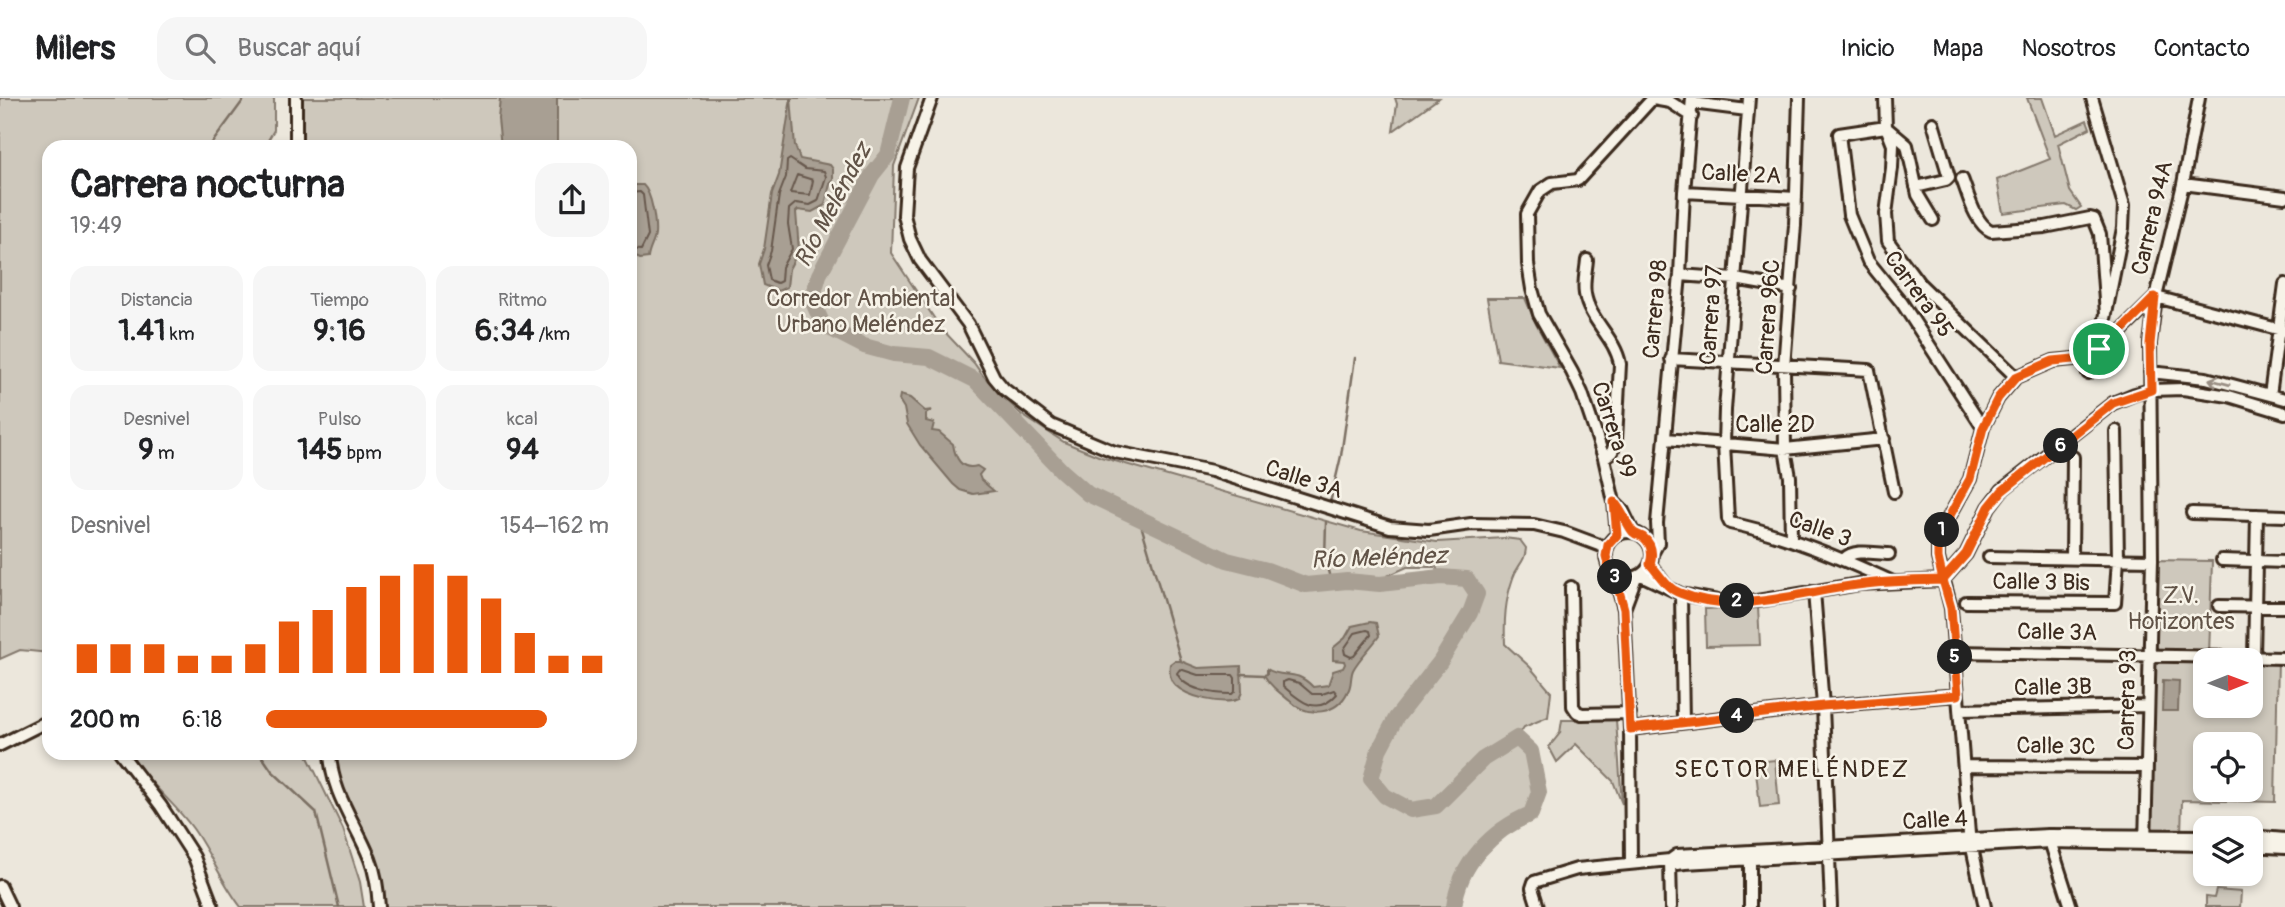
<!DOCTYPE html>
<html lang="es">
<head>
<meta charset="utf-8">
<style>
  :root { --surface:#fff; --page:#f6f6f6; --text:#202124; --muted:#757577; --line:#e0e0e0; --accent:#ea580c }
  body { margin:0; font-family:Pangolin,sans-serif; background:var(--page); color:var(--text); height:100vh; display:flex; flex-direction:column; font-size:26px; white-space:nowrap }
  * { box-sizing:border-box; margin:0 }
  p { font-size:23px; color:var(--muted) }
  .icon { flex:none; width:38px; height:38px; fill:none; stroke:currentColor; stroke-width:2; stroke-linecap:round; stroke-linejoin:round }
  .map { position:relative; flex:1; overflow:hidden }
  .sheet { position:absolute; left:42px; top:42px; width:595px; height:620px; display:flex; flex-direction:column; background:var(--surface); border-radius:21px; box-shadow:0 4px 10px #0003 }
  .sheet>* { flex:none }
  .needle { width:46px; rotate:89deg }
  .fabs { position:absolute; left:2193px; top:550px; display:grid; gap:14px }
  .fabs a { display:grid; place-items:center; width:70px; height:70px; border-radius:14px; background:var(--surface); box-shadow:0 4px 10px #0003; font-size:35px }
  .pin { position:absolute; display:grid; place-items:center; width:60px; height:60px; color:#fff; margin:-30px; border:4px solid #fff; border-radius:50%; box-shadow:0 2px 7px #0007 }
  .km { position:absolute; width:35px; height:35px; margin:-18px; border-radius:50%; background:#222; color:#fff; font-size:19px; line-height:35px; text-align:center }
  .round { display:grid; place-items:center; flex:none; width:74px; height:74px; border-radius:21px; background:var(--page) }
  .overview { display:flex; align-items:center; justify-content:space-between; height:119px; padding:0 28px }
  h1 { font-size:38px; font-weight:700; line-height:52px }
  .figures { display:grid; grid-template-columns:repeat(3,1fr); gap:10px; height:119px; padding:7px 28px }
  .figures div { display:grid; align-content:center; border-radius:18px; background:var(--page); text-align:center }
  .figures b { font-size:30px; font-weight:700 }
  .figures small { font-size:19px; font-weight:400 }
  .figures p { font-size:19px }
  .chart { height:196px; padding:14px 28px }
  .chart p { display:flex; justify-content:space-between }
  .chart svg { width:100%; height:126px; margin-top:7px; stroke:var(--accent); stroke-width:6 }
  ul { padding:0 28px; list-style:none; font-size:23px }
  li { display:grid; grid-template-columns:112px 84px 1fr; align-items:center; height:52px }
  li i { height:18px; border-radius:9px; background:var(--accent) }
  header { display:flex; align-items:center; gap:42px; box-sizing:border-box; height:98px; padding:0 35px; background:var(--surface); border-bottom:2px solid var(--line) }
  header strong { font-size:33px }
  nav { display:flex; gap:38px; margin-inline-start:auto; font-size:24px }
  .search { width:490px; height:63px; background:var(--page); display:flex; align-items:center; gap:18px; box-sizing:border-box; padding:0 24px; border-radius:21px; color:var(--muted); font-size:26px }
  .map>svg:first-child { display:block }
  .green { fill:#cec8bc; stroke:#84796d; stroke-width:2; fill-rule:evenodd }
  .water { fill:#a89f93; stroke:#7c7064; stroke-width:2 }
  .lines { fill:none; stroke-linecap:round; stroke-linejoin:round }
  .shore { stroke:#67594d; stroke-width:2 }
  .stream { stroke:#7c7064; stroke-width:2.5 }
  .river { stroke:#a89f93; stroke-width:16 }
  .minor-casing { stroke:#3b2a1e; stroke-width:16 }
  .minor { stroke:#f7f3e8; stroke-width:10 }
  .oneway { stroke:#998e83 }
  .route-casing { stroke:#fff; stroke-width:14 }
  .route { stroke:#ea580c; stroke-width:9 }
  .labels { text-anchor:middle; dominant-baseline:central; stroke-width:5; stroke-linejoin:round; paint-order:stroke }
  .street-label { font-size:23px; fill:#3b2a1e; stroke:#f7f3e8 }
  .park-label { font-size:23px; fill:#605246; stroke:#f7f3e8 }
  .water-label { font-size:24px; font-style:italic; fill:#615347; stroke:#f7f3e8 }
  .neighbourhood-label { font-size:24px; letter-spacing:2px; fill:#3b2a1e; stroke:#f7f3e8 }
</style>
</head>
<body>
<header>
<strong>Milers</strong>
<div class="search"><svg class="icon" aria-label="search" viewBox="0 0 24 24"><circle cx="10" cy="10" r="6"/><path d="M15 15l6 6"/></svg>Buscar aquí</div>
<nav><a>Inicio</a><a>Mapa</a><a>Nosotros</a><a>Contacto</a></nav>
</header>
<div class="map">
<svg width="2285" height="809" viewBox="0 0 2285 809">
  <rect width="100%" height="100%" fill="#ece7dc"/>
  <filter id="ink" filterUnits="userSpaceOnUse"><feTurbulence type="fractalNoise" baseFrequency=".0143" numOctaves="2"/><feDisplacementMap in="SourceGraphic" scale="14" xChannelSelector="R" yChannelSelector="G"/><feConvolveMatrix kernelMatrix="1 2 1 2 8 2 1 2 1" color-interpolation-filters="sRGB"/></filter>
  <g filter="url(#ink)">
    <!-- green -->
    <path class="green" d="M0 0H274V32L264 49H49V555L20 552 0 561Z
      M296 0H919L894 68 891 155 940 229 974 265 988 285 1022 317 1064 344 1101 359 1361 433 1437 444 1504 440 1520 442 1526 450C1525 465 1517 467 1513 480 1505 503 1504 522 1505 546L1530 569 1551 594 1548 619 1524 629 1517 640 1531 653 1539 694 1531 716C1492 732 1459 766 1454 809H379L378 794 340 700 330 655 630 654V49H296ZM1407 469H1436L1441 478 1383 484 1387 478Z
      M1395 0H1439L1393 33 1397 6Z
      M2027 0H2042L2055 37 2087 22 2090 30 2058 46 2070 93 2081 109 2076 112 2066 107 2003 115 1997 82 2050 61Z
      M1487 200H1525L1536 226 1560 270 1498 262Z
      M2152 462 2212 463 2209 558 2278 560 2275 704 2182 702 2181 738H2145ZM2205 562H2250V607H2205ZM2205 646H2250V691H2205Z
      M1758 509 1760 547 1706 548 1705 511Z
      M1562 622H1616L1622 706 1613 683 1576 646 1557 664 1549 649 1560 635Z
      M131 655H306L343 731 360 784 364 809H241C223 786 212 759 196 735 177 706 147 686 131 655Z
      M1775 662 1779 707 1760 709 1755 664Z
      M2216 792 2241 794 2240 809H2206V799L2214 800Z"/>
    <!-- water -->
    <path class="water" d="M500 0H557V49H501L498 20Z
      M791 0 795 48 800 61 830 67 833 71V82L830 86 825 107 812 114 798 112 796 114 799 152 789 171 787 189 778 193 763 187 759 166 764 151 772 96 779 77Z
      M634 87H643C652 95 656 125 655 137 654 145 649 151 648 160L640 161 630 156V90Z
      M900 297 910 300 925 313 932 312 926 316V323L934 325 932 333 939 334 953 346C955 359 961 373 977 368L983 372 979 377 981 382 994 393 973 396 960 392 953 386 920 347 907 326 904 310 899 302Z
      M1370 524 1376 525 1379 538C1371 550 1359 560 1353 572 1350 579 1352 587 1348 593 1337 617 1308 620 1290 603 1280 595 1270 588 1264 577L1267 576V571C1284 582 1294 569 1313 589L1328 587 1333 573 1343 570 1345 566 1344 563 1333 562V550L1345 540 1352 528Z
      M1174 563H1181L1198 570 1241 568 1242 594 1239 601C1222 608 1187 599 1175 587 1169 581 1169 573 1170 566Z
      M2163 582 2179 583 2178 613H2162Z"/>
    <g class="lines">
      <!-- shore -->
      <path class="shore" d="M790 61 805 71 824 73 826 79 818 103 810 107 796 105 789 111 788 126 792 151 782 169 781 183 777 185 769 182 766 167 771 153 779 97 786 79 787 63Z
        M797 77 813 82 810 97 790 95Z
        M630 95 640 94 643 97 648 138 641 152 630 151
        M1367 532 1370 533 1371 537 1354 558 1351 559 1345 556 1344 551 1355 535Z
        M1180 571 1198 577H1233L1235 580V593L1232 596C1214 596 1184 592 1177 575Z
        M1288 582 1299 585 1312 596H1322L1334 592 1337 596C1317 619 1300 603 1283 588V584Z"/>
      <!-- stream -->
      <path class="stream" d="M209 49 245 0
        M1331 401 1341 358 1355 260
        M1139 420 1181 563
        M1326 424 1325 461 1331 484
        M1241 576 1264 577
        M259 654 272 673 316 714 339 809"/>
      <!-- river -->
      <path class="river" d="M902 0 888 57 872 77 819 177 812 202 823 227 864 248 894 256 929 259 975 282 1062 373 1088 396 1227 462 1267 472 1306 487 1347 483 1380 486 1441 479 1467 481 1477 496 1470 515 1440 564 1396 620 1379 652 1371 681 1385 698 1411 712 1436 708 1483 661 1517 640 1531 653 1539 694 1531 716C1492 732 1459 766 1454 809"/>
      <!-- minor casing -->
      <g class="minor-casing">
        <path id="minor" d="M296 0V49
          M932 0 907 70 904 117 910 141 920 162 968 226 994 279 1004 291 1051 327 1115 354 1212 373 1390 429 1429 432 1471 426 1534 427 1564 434 1607 450
          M1749 0 1725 312 1724 346 1728 421 1730 425C1787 437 1840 460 1893 484
          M1885 0 1886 29 1893 47 1892 70 1886 116 1888 143 1919 185 2016 279
          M2092 0 2124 107 2123 130 2099 251
          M1653 1 1670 4 1692 18
          M1692 5 1747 12
          M1886 29 1839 36 1849 117 1868 163 1902 205 1983 330
          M1888 31 1907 47 1918 97 1933 122
          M1962 81C1968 96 1975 126 1991 133L2045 129 2090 120 2094 121 2100 136 2106 216
          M2183 86 2285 99
          M1916 89 1946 82 1949 79 1933 25
          M1684 94 1796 100
          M1587 162C1586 173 1583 185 1585 196 1589 222 1615 239 1620 266L1616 342 1612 354 1604 360
          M1680 177 1735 181 1791 191
          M2084 260 2088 275
          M1671 261 1869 272 1894 394
          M2150 274 2206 280 2285 301
          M2270 297 2285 186
          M1666 341 1785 351 1884 341
          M1614 404 1623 413 1633 434
          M2192 415 2285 418
          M1606 457a23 23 0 1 1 46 0a23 23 0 1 1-46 0Z
          M1617 437 1614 404 1604 360 1582 295 1572 274 1539 216 1532 191 1528 166 1527 116 1540 93 1552 85 1578 82 1653 0
          M1791 441 1790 379 1785 351 1784 269 1795 127 1799 0
          M1652 456 1658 445 1657 425 1680 177 1684 94 1692 0
          M1989 459 2152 462
          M2072 460 2073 359
          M1844 461C1855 450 1875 456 1889 456
          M2222 462 2285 464
          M1650 466 1666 488
          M1614 475 1624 511 1630 631 1631 765
          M1641 477 1681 496 1724 504 1757 503 1859 486 1943 482
          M1943 482 1966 456 1989 409 2002 392 2113 305 2135 296 2151 292 2183 291 2229 298 2285 315
          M1571 489 1573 608 1577 614 1582 616 1630 615
          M1814 493 1823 608 1831 809
          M1681 496 1683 625
          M1966 504 2115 505 2118 461 2116 333
          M2219 508 2285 509
          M1624 511 1636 479
          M1955 554 2285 560
          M2254 559 2257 417
          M1960 612 2148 608
          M1630 631 1823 608 1958 597
          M0 647 42 626H49
          M120 654 161 708 194 759 213 809
          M330 654C331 695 356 725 370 761 376 776 378 793 379 809
          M1964 668 2147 669
          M2250 738 2285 741
          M2049 740 2071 809
          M2145 746 2152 462 2150 245 2156 199 2183 86 2199 0
          M2250 748 2285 750
          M1750 756V809
          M1670 762 1677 757 2048 737 2205 738
          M1670 762 1671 809
          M0 788 10 809
          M1538 809 1532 790 1534 784 1577 771 1670 762 1677 766 1685 765 2050 744 2205 747
          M1985 809 1969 736 1951 510 1938 460V439L1970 381 1983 330 1998 300 2016 279 2053 263 2084 260 2113 241 2156 199 2285 233"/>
      </g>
      <!-- minor -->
      <use href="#minor" class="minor"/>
    </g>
    <!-- one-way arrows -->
    <defs><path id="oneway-shaft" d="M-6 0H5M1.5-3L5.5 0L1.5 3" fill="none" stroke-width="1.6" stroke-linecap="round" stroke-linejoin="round" transform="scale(1.75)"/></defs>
    <use class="oneway" href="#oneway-shaft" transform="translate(2219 284) rotate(-165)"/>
  </g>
  <g class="lines" filter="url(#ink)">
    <!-- route casing -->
    <g class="route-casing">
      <path id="route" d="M2099 251 2084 260 2053 263 2016 279 1998 300 1983 330 1970 381 1938 439V460L1943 482C1914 483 1885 483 1857 487 1801 494 1735 518 1680 495 1666 490 1660 477 1650 466 1653 456 1652 446 1643 439 1640 437 1636 437 1633 434 1628 429 1622 412 1614 404L1617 437 1608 447 1606 458 1608 466 1614 475 1624 511 1630 631 1823 608 1958 597 1951 510 1943 482 1966 456 1989 409 2002 393 2113 305 2151 292 2150 246 2155 199 2113 241 2099 251"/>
    </g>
    <!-- route -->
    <use href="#route" class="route"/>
  </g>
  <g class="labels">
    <!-- street labels -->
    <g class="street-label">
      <text transform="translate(1741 76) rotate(3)">Calle 2A</text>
      <text transform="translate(2152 120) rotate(-77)">Carrera 94A</text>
      <text transform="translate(1919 196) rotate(54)">Carrera 95</text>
      <text transform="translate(1655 211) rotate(-85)">Carrera 98</text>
      <text transform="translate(1711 217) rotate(-86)">Carrera 97</text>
      <text transform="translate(1768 219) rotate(-86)">Carrera 96C</text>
      <text x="1775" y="326">Calle 2D</text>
      <text transform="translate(1614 332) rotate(72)">Carrera 99</text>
      <text transform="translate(1304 381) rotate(18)">Calle 3A</text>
      <text transform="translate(1820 431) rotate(20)">Calle 3</text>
      <text transform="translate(2041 484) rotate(1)">Calle 3 Bis</text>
      <text transform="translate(2057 534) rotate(1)">Calle 3A</text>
      <text transform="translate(2053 589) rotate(-1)">Calle 3B</text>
      <text transform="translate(2127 602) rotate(-89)">Carrera 93</text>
      <text transform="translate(2056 648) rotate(1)">Calle 3C</text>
      <text transform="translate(1935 722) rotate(-3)">Calle 4</text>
    </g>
    <!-- park labels -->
    <g class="park-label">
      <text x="861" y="200">Corredor Ambiental<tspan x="861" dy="26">Urbano Meléndez</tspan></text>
      <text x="2181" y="497">Z.V.<tspan x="2181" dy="26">Horizontes</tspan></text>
    </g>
    <!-- water labels -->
    <g class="water-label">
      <text transform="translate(833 107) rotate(-62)">Río Meléndez</text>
      <text transform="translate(1379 460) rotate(-2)">Río Meléndez</text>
    </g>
    <!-- neighbourhood labels -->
    <g class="neighbourhood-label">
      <text x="1792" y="671">SECTOR MELÉNDEZ</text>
    </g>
  </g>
</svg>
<div class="fabs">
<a><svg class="needle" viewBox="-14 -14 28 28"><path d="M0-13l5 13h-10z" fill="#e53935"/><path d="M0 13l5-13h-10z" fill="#757577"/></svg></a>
<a><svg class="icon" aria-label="locate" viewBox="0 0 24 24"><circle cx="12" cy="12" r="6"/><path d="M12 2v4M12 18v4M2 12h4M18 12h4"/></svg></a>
<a><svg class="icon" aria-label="layers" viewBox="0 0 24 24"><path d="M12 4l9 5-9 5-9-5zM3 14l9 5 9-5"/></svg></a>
</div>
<div class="pin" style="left:2099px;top:251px;background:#1e9e55"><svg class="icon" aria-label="arrive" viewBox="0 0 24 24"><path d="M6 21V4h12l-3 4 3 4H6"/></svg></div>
<b class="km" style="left:1942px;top:432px">1</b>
<b class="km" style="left:1737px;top:503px">2</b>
<b class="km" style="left:1615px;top:479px">3</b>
<b class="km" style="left:1737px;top:618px">4</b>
<b class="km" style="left:1955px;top:559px">5</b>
<b class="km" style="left:2061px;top:348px">6</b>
<section class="sheet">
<div class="overview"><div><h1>Carrera nocturna</h1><p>19:49</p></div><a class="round"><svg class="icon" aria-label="share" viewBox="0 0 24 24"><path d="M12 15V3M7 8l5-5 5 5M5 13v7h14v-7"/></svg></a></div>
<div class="figures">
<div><p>Distancia</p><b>1.41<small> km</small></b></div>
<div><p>Tiempo</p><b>9:16</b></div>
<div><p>Ritmo</p><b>6:34<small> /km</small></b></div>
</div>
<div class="figures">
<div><p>Desnivel</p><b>9<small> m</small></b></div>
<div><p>Pulso</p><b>145<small> bpm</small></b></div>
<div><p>kcal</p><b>94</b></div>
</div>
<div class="chart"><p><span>Desnivel</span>154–162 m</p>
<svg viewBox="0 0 160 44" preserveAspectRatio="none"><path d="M5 44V34M15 44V34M25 44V34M35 44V38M45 44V38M55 44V34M65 44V26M75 44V22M85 44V14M95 44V10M105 44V6M115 44V10M125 44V18M135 44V30M145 44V38M155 44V38"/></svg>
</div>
<ul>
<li><b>200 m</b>6:18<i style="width:82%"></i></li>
</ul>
</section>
</div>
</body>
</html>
